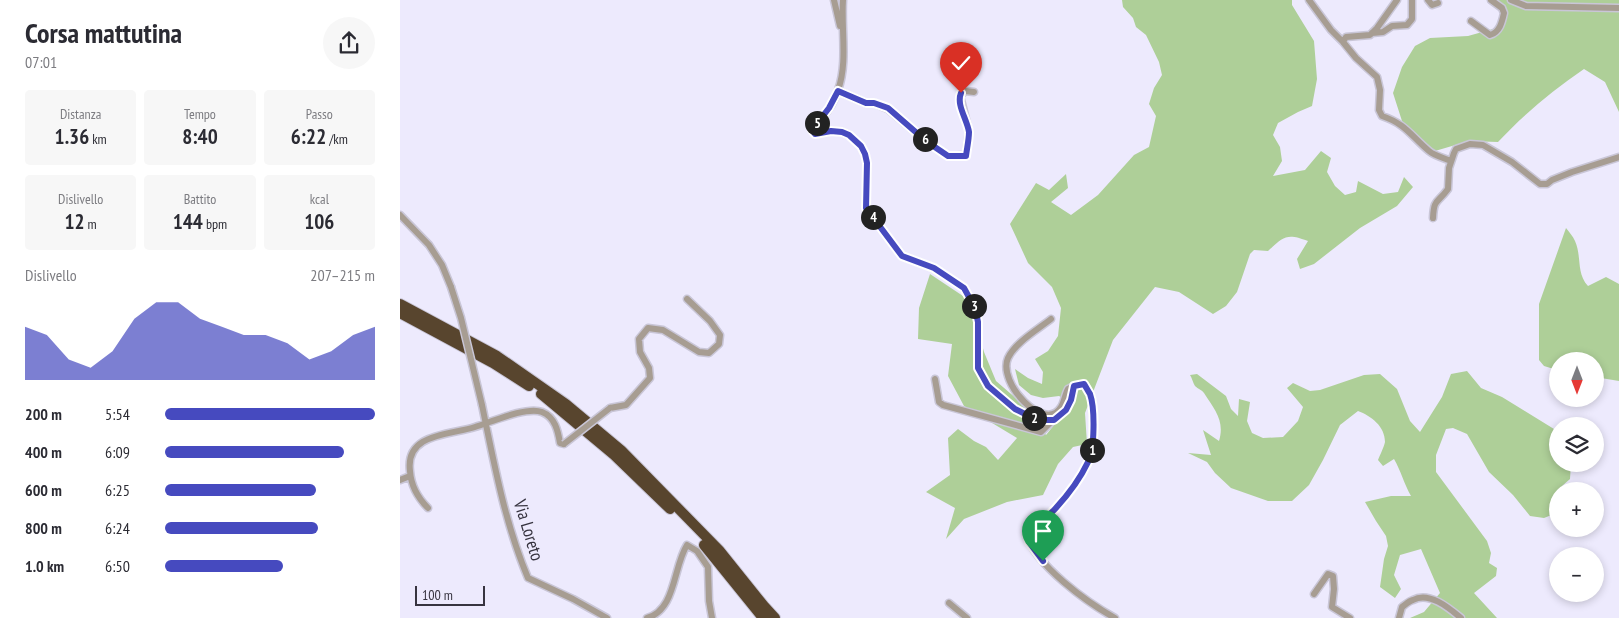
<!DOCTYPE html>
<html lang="it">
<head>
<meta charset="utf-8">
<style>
  :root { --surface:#fff; --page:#f7f7f7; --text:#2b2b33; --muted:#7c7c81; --accent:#464abf }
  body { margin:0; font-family:"PT Sans Narrow",sans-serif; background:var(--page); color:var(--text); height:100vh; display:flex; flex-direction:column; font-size:19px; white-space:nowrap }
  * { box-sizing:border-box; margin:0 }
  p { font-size:16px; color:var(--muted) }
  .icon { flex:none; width:28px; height:28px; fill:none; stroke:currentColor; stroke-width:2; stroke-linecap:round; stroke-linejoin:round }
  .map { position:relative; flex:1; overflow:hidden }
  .details { display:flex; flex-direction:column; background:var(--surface); width:400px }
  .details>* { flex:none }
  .needle { width:32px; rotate:180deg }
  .controls { position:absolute; left:1149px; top:352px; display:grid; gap:10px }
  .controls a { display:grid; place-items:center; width:55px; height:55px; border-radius:50%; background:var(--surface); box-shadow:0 2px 8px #0003; font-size:25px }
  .scale { position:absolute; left:15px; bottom:12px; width:70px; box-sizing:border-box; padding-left:5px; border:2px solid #373440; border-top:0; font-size:14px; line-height:18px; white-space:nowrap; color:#373440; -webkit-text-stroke:4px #edeafd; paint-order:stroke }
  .pin { position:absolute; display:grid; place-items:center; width:42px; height:42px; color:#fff; margin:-51px -21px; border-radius:50% 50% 50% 0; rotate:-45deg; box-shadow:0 0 5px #0007 }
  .pin .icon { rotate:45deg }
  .km { position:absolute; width:25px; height:25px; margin:-12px; border-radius:50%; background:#222; color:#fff; font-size:14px; line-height:25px; text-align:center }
  .round { display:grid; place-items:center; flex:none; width:52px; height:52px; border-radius:26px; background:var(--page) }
  .overview { display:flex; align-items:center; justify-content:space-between; height:85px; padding:0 25px }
  h1 { font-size:28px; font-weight:800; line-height:38px }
  .stats { display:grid; grid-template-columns:repeat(3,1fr); gap:8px; height:85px; padding:5px 25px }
  .stats div { display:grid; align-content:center; border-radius:5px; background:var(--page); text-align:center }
  .stats b { font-size:21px; font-weight:800 }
  .stats small { font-size:14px; font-weight:400 }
  .stats p { font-size:14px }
  .chart { height:140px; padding:10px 25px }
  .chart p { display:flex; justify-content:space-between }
  .chart svg { width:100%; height:90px; margin-top:5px; fill:var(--accent); opacity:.7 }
  ul { padding:0 25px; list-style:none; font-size:16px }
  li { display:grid; grid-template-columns:80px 60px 1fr; align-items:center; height:38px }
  li i { height:12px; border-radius:6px; background:var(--accent) }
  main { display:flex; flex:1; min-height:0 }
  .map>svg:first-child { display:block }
  .green { fill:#aecf98 }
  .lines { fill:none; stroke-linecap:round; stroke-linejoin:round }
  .minor-casing { stroke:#c9c6d7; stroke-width:9 }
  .highway-casing { stroke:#c9c6d7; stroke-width:12 }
  .minor { stroke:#a79d92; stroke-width:6 }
  .highway { stroke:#58452e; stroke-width:10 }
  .minor-bridge-casing { stroke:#c9c6d7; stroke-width:9; stroke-linecap:butt }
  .minor-bridge { stroke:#a79d92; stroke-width:6 }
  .route-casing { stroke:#fff; stroke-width:10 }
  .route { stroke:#464abf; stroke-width:6 }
  .labels { text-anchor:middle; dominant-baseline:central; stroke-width:4; stroke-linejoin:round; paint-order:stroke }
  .street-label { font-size:18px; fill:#373440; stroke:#edeafd }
</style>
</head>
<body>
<main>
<section class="details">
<div class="overview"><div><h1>Corsa mattutina</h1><p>07:01</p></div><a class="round"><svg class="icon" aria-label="share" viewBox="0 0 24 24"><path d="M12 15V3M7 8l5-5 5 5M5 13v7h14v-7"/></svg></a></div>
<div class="stats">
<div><p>Distanza</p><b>1.36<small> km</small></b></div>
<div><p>Tempo</p><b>8:40</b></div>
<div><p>Passo</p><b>6:22<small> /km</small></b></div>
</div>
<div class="stats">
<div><p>Dislivello</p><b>12<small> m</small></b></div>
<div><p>Battito</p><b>144<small> bpm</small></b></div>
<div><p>kcal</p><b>106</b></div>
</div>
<div class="chart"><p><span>Dislivello</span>207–215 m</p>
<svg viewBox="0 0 160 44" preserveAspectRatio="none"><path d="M0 44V18L10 22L20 34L30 38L40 30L50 14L60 6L70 6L80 14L90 18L100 22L110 22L120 26L130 34L140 30L150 22L160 18V44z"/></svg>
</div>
<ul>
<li><b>200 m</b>5:54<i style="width:100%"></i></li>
<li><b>400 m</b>6:09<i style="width:85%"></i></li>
<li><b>600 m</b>6:25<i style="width:72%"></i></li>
<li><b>800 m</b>6:24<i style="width:73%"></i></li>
<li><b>1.0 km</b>6:50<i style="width:56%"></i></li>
</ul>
</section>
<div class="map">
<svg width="1219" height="618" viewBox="0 0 1219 618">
  <rect width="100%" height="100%" fill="#edeafd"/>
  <!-- green -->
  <path class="green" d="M722 0H892V5L914 41 917 79 912 106 898 112 878 123 873 135 880 147 882 161 873 176 905 170 921 151 931 158 927 172 935 186 945 195 956 192 958 181 983 194 998 192 1004 177 1013 187 997 206 960 228 914 264 900 269 897 259 908 241C887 233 884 236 868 251L854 250 850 254 837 292 826 306 813 314 779 292 755 287 713 340 685 413 687 444 673 447 658 464 643 495 607 502 564 519 546 539 555 508 526 492 550 475 548 438 558 429 574 441 586 447 598 460 617 438 564 406 548 376 552 344 518 339 519 308 530 274 563 296 573 311 584 352 596 381 626 407 646 435 672 403 659 396 643 398 631 395 619 385 615 369 628 378 642 384 643 372 635 359 648 351 658 336 661 308 652 287 628 263 610 224 636 183 649 190 666 174 668 188 651 202 671 215 698 195 734 155 749 147 756 116 749 104 754 88 762 75 759 62 746 35 736 27 733 18 723 7Z
    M1095 0H1219V112L1205 82 1184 69C1152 91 1124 114 1098 142L1069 141 1035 151 1002 121 993 93 1002 67 1015 46 1030 38 1068 36 1093 29 1105 18Z
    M1166 228C1169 232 1173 236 1175 241 1182 257 1176 273 1188 286L1206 277 1219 284V381L1195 377V361H1158L1157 370 1144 366 1139 360V304Z
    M1067 371 1081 388 1102 397 1154 429 1157 435 1158 464H1171L1170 479 1162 486 1161 491H1158L1157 503 1154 514 1144 518 1130 516 1113 495 1089 472 1067 434 1053 428 1046 429 1036 455V472L1087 541 1091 553 1089 563 1097 568 1096 576 1074 593 1097 618H1010L1024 612 1040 593 1021 549 1000 555 994 575 1001 589 995 598 980 587 984 559 988 546 986 536 976 521 965 502 991 496H1011C1004 484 1001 471 994 459L983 466 978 460C980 455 984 447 985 442 985 426 971 416 958 411L940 425 923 460 909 485 892 501H868L831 488 815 473 807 462 788 453 811 455 803 430 819 441C825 421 815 410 804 393 802 390 798 389 795 386 793 383 792 378 790 375L797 374 826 396 831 409 838 416 839 399 850 402 847 421 852 433 863 438 883 437 898 421 903 407 887 388 893 383 910 391 920 390 964 375 980 374 997 389 1010 421 1020 432 1042 397 1051 374Z"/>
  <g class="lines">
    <!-- minor casing -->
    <g class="minor-casing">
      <path id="minor" d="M434 0 440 26
        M443 0C441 29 448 63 438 90 435 100 429 110 422 118 419 122 414 125 412 130L415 134 431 131 442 132 449 135 461 146 465 154 467 163 466 208 502 256 534 268 564 288 575 308 578 323V368L588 386 615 409 637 420H645L654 419 666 410 671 399 674 386 684 384C686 387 688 391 690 394 695 409 695 449 688 462 680 479 667 496 655 509 646 519 634 524 627 535 635 565 688 603 715 618
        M909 0 931 30 943 42
        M997 0 977 28 970 35 946 37 943 42 956 58 977 77 980 90 979 110 982 116C1006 124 1011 136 1029 151 1035 156 1044 158 1051 161
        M1028 0 1032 5 1038 3
        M1111 0 1126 6 1219 8
        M1071 21 1090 35C1100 32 1102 22 1104 13L1102 8 1091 0
        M972 33 983 32 992 26 1007 25 1012 19V0
        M438 91 466 103H474L488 109 526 141 548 156 566 155 569 131 560 96 565 91 574 92
        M0 215 29 245 42 265 51 287
        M1033 218C1034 198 1037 204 1048 189L1049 168 1054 153 1056 149 1070 144 1083 145 1112 162 1140 184H1147L1152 180 1172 172 1219 157
        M651 319C637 330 616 342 608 358 597 383 645 434 661 407 664 403 665 394 668 389L674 386
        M535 379 539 402 543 405 641 432 654 419
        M82 405C94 463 105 524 128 578L173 599 207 618
        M210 408 226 405 250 378 249 368 240 352 239 339 248 328 263 330 299 352 309 353 319 344 320 335 310 321 287 299
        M0 480 10 476
        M28 508C17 497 11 486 10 471 5 433 50 435 75 427 91 422 127 406 142 412 155 417 158 431 160 443L164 444
        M914 594 928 574 933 576 934 589 932 607 950 618
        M549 603 567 618
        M247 618C276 610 273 567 287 545L297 551 308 567 309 601 312 618
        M999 618 1002 607C1006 604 1009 601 1013 600 1029 591 1049 608 1061 618"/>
    </g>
    <!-- highway casing -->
    <g class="highway-casing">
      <path id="highway" d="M0 304 97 356 166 404 221 450 319 550 364 606 375 618
        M0 313 93 363 129 386
        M141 394 214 455 270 509
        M304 545 363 618"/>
    </g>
    <!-- minor -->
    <use href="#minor" class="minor"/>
    <!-- highway -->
    <use href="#highway" class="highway"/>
    <!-- minor-bridge casing -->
    <g class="minor-bridge-casing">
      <path id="minor-bridge" d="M51 287 61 318 82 405
        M164 444 210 408"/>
    </g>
    <!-- minor-bridge -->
    <use href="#minor-bridge" class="minor-bridge"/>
  </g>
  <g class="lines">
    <!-- route casing -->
    <g class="route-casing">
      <path id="route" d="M561 93C556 105 567 119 569 132 569 139 567 148 566 156H548L526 141 488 108 474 103H466L438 91 429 108 412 130 415 134 431 131 442 132 449 135 461 146 465 154 467 163 466 208 502 256 534 268 564 288 575 308 578 322V368L588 386 615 409 637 420H654L666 410 671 400 674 386 684 384C686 387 688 391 690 394 695 408 695 449 688 462 680 479 667 496 655 509 646 519 634 524 627 535L629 542 643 561"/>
    </g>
    <!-- route -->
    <use href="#route" class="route"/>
  </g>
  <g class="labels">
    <!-- street labels -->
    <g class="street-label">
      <text transform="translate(129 530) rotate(73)">Via Loreto</text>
    </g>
  </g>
</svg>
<div class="controls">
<a><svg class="needle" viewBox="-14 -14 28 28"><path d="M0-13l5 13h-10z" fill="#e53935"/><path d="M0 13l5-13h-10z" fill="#7c7c81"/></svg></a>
<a><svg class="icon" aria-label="layers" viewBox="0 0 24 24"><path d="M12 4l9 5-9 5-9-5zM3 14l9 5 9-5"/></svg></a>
<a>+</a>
<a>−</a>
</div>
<div class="scale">100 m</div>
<div class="pin" style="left:643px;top:561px;background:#1e9e55"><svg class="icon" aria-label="arrive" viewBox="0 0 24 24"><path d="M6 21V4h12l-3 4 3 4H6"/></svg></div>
<div class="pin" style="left:561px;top:93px;background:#d93025"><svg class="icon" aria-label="check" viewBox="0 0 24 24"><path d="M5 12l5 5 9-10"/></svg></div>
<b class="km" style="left:692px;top:450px">1</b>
<b class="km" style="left:634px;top:418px">2</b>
<b class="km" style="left:574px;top:306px">3</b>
<b class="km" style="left:473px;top:217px">4</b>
<b class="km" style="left:417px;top:123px">5</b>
<b class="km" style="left:525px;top:139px">6</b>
</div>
</main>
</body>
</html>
